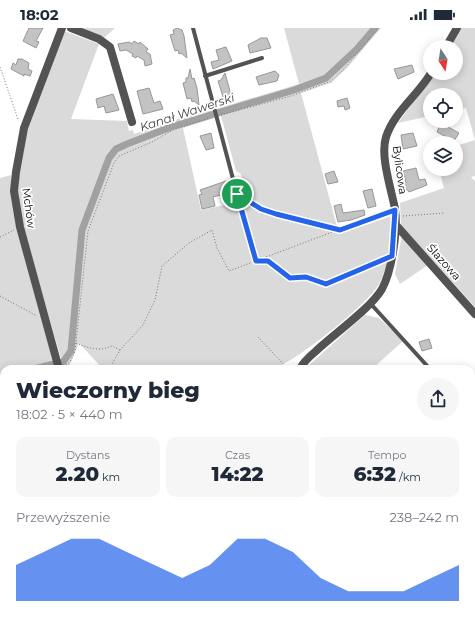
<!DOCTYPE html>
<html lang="pl">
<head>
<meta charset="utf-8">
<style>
  :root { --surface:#fff; --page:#f6f6f7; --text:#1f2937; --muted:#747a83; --accent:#2563eb }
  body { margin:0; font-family:Montserrat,sans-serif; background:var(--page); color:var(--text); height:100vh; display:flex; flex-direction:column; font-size:15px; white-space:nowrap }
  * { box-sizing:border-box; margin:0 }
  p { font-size:13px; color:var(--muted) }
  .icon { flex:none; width:22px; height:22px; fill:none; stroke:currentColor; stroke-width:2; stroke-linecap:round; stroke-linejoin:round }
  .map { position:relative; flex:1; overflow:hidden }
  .side { position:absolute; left:0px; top:337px; width:475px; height:256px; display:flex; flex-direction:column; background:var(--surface); border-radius:12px 12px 0 0; box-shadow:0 2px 10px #0003 }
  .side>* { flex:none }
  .needle { width:26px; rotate:168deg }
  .controls { position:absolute; left:423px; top:12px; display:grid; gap:8px }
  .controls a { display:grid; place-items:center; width:40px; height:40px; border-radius:50%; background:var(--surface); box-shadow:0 2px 10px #0003; font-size:20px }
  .pin { position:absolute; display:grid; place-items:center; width:34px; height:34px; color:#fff; margin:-17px; border:2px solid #fff; border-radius:50%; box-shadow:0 1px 4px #0007 }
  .round { display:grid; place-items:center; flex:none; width:42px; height:42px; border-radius:21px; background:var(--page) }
  .summary { display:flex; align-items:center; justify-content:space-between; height:68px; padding:0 16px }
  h1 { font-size:22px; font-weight:800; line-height:30px }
  .figures { display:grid; grid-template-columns:repeat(3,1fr); gap:6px; height:68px; padding:4px 16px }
  .figures div { display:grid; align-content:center; border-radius:10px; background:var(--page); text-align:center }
  .figures b { font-size:20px; font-weight:800 }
  .figures small { font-size:11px; font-weight:400 }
  .figures p { font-size:11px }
  .chart { height:112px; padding:8px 16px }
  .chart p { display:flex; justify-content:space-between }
  .chart svg { width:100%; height:72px; margin-top:4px; fill:var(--accent); opacity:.7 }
  .status { display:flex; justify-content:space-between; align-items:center; height:28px; padding:0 20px; background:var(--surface); direction:ltr }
  .status svg { height:11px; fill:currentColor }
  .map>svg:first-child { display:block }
  .green { fill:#dadada; fill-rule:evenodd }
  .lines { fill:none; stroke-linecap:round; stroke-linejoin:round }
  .canal { stroke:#a1a1a1; stroke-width:7 }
  .building { fill:#c3c3c3; stroke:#979797 }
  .path { stroke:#757575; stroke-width:1; stroke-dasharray:1 2; stroke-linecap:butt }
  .lane { stroke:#535353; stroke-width:4 }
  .street { stroke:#535353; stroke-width:8 }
  .route-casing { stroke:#fff; stroke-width:8 }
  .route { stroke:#2563eb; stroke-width:5 }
  .labels { text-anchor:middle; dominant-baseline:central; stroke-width:3.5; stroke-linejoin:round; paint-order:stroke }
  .street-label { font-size:11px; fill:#000; stroke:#fff }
  .water-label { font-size:12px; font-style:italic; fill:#424242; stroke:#fff }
</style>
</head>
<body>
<div class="status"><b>18:02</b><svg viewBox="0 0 49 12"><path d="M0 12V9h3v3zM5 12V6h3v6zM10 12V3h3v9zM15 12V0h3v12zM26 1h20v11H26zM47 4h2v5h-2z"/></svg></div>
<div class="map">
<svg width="475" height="593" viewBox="0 0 475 593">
  <rect width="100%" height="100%" fill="#fff"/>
  <!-- green -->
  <path class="green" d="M79 0H115L104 10Z
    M284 0H381L347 40 331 55 301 65 339 206 392 188C392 210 389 234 380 254 372 273 301 329 281 337L284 341H103L79 315 68 341H64L23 198 18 163 19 144 26 106 64 3 99 16 71 91 127 93 129 103 133 102 134 106 181 90 182 91 299 56ZM221 88 236 143 241 146 248 172 201 182 183 100Z
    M461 0H475V112L466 80 456 82V67H430V88L398 95 434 45H456V19H451Z
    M475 112V148L471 149 475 153V279L401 197 400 175 444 160 439 141H456V118Z
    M11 147V163L56 341H4V589H16L15 593H0V150Z
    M402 206 428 237 400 256 395 246Z
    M365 287 379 290 403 313 372 341H307L308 338Z
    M475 453V548L471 543V456Z
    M471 552 475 557V593H435L431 589H471Z
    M162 589H264L268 593H158Z"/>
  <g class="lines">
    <!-- canal -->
    <path class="canal" d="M34 341 63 334 71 323 82 202 109 130 116 121 127 116 171 99 294 62 326 50 357 21 375 0
      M0 350 4 349"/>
  </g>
  <!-- building -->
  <path class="building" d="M29 0H43L36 13 39 14 36 20 23 13Z
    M177 0 182 2 184 8 187 30 181 25 179 26 178 22 175 23 170 7 174 6 173 2Z
    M261 10H267L271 20 250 25 248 17Z
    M134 13 139 16 140 14 148 21 146 24 150 26 152 36 145 38 144 32 137 28 136 30 132 28 133 26 126 22 120 23 118 16 129 14 132 16Z
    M226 19 232 33 213 41 211 34 219 32 216 22Z
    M18 31H22L29 35 28 41 32 43 30 48 24 46V48L11 41 13 35 16 37Z
    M412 37 414 44 398 51 394 41Z
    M190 41 192 51 194 50 197 60 199 77 194 73 192 74 191 70 187 71 183 55 186 54V50H188Z
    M275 43 279 47 277 53 259 57 256 49Z
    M225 45 231 67 223 69 218 53 221 52Z
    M149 60 154 75 160 73 163 81 143 86 137 63Z
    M113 66 119 82 106 85 104 78 98 80 96 71Z
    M347 70 350 80 345 82 344 78 338 79 337 73Z
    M441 95 459 105 454 113 437 104Z
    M211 105 214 120 206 122 200 108Z
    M413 105 417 118 403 121 401 107Z
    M416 140 419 152 425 151 427 157 409 164 408 162H405L403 156 406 155 403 143Z
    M334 143 338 154 328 156 325 146Z
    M226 153 229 165 213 169 215 178 202 181 199 167 202 166 200 162Z
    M372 161 376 178 368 180 363 163Z
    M341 176 343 185 364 182 365 187 351 192 338 194 334 178Z
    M429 311 432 320 422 323 419 314Z"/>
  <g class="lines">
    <!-- path -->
    <path class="path" d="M0 39 18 91
      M221 87 291 68 331 53 344 41 379 0
      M242 169C270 189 303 192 335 200
      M238 172 256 233H268L290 250 306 249 326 256 384 232
      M403 188 445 185
      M0 209 14 202
      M0 268 37 288
      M258 309 288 341
      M76 315C89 320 98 324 112 318L120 322
      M66 337 70 334 75 323 88 203 114 135 119 128 152 114 173 102 210 90
      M111 338 120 322 143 297 155 272 162 238 189 215 212 202 217 220 229 243 335 203
      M0 356 4 355
      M0 453 4 454
      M471 572 475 571
      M439 592 447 589"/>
    <!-- lane -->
    <path class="lane" d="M193 0 237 166
      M205 48 262 30
      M340 202 395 183
      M370 275 430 341
      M471 387 475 391"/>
    <!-- street -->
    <path class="street" d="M71 0 99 11 110 19 132 94
      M446 19 457 0
      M395 196 475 286
      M59 341 20 199 14 163 16 144 24 100 62 0
      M300 341C303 334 310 328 316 323 334 306 371 280 382 261 392 242 398 202 395 181 391 160 380 128 386 109 394 84 418 67 431 45
      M471 548 475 552
      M123 589 127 593
      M272 589 275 593
      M428 589 432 593
      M352 592V593
      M20 593 21 589"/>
  </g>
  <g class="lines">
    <!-- route casing -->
    <g class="route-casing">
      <path id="route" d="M237 166 261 181 276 186 340 202 395 182 392 228 326 256 306 249 290 250 268 233H256Z"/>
    </g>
    <!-- route -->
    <use href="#route" class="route"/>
  </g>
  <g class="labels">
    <!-- street labels -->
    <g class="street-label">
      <text transform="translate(400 142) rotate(82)">Bylicowa</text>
      <text transform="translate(29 180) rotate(82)">Mchów</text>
      <text transform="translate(444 234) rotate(48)">Ślazowa</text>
    </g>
    <!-- water labels -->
    <g class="water-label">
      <text transform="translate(187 84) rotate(-18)">Kanał Wawerski</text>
    </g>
  </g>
</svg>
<div class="controls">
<a><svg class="needle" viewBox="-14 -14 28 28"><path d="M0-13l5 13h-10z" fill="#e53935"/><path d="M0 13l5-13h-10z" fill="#747a83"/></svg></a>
<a><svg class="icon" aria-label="locate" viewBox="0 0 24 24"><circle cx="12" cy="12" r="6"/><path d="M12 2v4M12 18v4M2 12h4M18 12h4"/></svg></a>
<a><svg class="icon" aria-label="layers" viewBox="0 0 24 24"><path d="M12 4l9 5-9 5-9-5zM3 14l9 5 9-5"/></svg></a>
</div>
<div class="pin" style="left:237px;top:166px;background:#1e9e55"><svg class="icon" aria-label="arrive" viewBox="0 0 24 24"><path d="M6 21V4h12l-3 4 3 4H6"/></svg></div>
<section class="side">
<div class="summary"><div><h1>Wieczorny bieg</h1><p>18:02 · 5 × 440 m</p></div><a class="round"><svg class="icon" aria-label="share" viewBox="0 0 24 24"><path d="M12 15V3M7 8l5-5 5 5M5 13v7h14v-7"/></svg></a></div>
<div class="figures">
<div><p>Dystans</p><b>2.20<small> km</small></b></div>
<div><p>Czas</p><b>14:22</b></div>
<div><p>Tempo</p><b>6:32<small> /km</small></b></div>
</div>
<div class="chart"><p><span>Przewyższenie</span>238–242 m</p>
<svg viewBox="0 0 160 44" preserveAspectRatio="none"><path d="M0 44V22L10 14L20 6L30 6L40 14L50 22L60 30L70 22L80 6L90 6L100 14L110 30L120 38L130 38L140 38L150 30L160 22V44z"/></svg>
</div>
</section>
</div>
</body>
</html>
